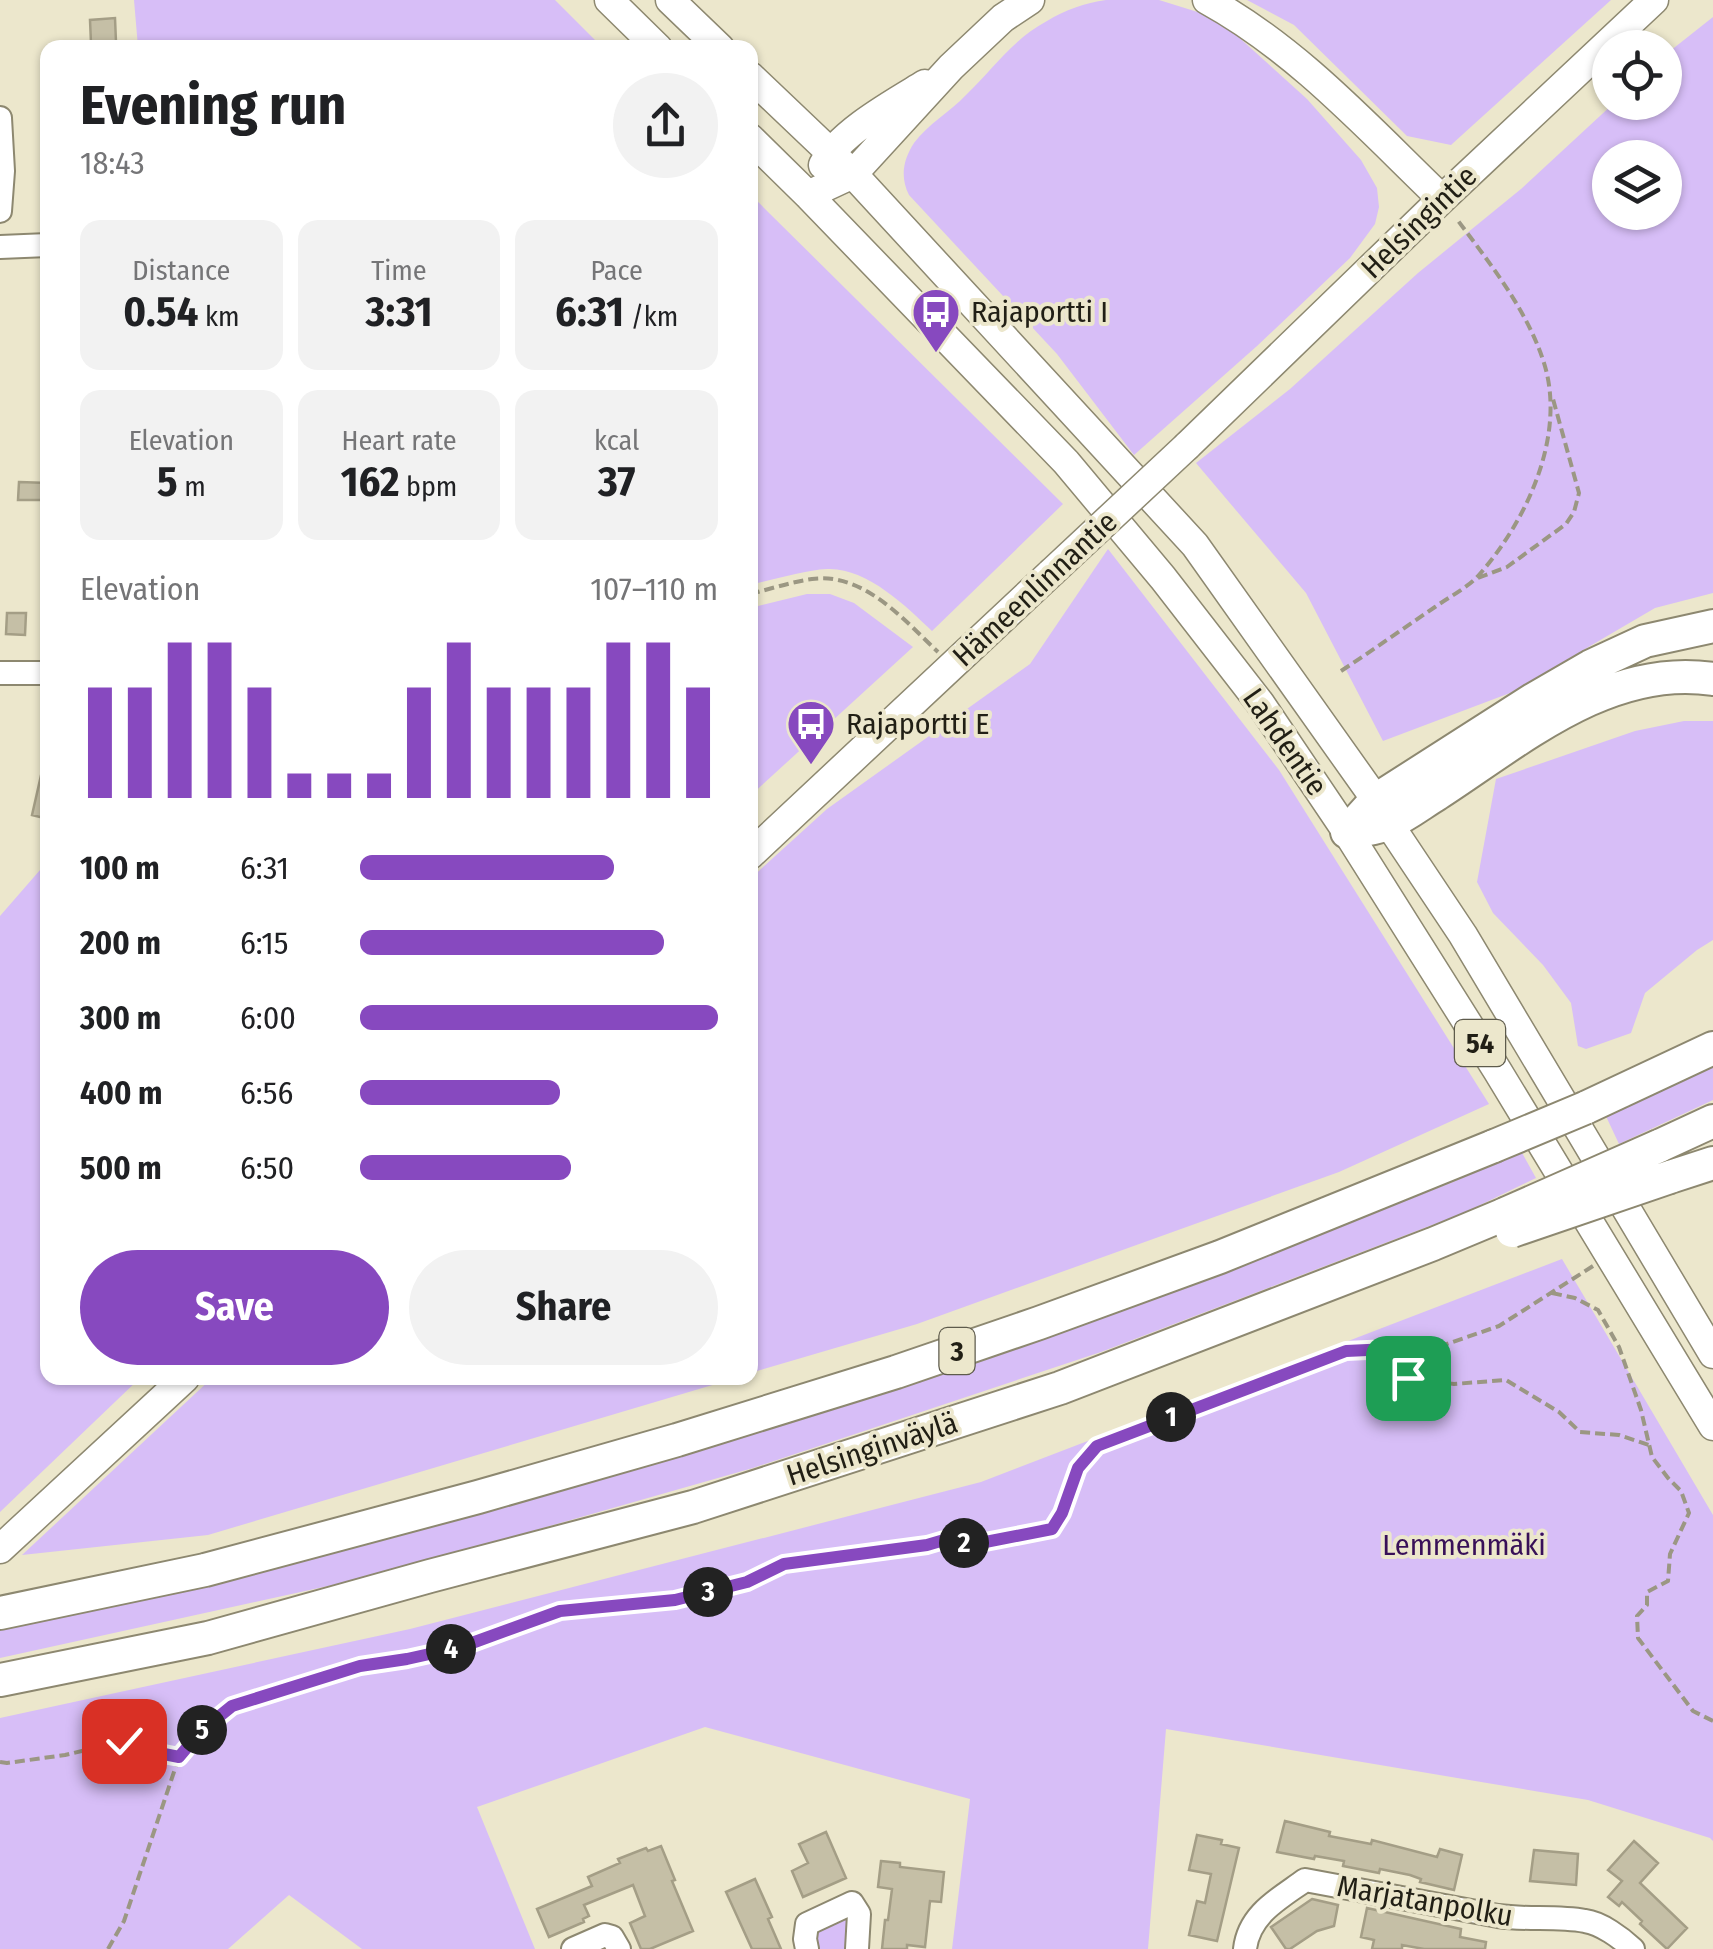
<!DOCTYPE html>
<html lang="en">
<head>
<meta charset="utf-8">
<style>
  :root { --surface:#fff; --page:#f2f2f2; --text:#202124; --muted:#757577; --accent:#8749bf }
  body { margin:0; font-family:"Fira Sans Condensed",sans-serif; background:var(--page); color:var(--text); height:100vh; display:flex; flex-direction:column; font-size:38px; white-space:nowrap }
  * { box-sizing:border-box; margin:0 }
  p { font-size:32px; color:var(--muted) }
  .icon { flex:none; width:55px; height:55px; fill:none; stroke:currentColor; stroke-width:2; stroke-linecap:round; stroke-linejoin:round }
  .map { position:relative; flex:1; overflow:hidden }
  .drawer { position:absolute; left:40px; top:40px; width:718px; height:1345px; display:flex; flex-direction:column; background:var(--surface); border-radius:20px; box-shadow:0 2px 8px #0004 }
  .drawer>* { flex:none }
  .buttons { position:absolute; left:1592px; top:30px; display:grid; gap:20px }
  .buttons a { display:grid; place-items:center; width:90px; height:90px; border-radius:50%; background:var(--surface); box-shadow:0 2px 8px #0004; font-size:50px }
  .pin { position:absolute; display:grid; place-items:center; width:85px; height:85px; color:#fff; margin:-42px; border-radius:20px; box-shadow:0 5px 15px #0006 }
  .km { position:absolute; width:50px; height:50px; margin:-25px; border-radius:50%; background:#222; color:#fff; font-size:28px; line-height:50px; text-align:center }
  .round { display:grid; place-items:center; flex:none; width:105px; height:105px; border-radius:52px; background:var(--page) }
  .headline { display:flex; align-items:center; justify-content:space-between; height:170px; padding:0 40px }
  h1 { font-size:55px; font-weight:700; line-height:75px }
  .stats { display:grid; grid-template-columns:repeat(3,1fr); gap:15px; height:170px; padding:10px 40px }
  .stats div { display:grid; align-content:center; border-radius:20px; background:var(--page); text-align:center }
  .stats b { font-size:42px; font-weight:700 }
  .stats small { font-size:28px; font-weight:400 }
  .stats p { font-size:28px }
  .chart { height:280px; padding:20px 40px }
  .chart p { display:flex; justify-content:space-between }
  .chart svg { width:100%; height:180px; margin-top:10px; stroke:var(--accent); stroke-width:6 }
  .cta { display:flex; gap:20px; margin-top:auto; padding:20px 40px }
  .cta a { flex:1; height:115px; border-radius:60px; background:var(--accent); color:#fff; font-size:40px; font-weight:700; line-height:115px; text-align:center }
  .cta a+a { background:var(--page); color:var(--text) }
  ul { padding:0 40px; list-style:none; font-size:32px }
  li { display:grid; grid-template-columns:160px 120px 1fr; align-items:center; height:75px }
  li i { height:25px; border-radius:12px; background:var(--accent) }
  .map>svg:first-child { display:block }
  .green { fill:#d7bef7; fill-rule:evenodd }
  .building { fill:#c5bfa6; stroke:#a49e86; stroke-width:2.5 }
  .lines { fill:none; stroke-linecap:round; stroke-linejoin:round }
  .minor-casing { stroke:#8d8870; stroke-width:26 }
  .major-casing { stroke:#8d8870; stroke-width:31 }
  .highway-casing { stroke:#8d8870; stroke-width:36 }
  .path { stroke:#9b9783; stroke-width:4; stroke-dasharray:10 5; stroke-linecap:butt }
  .minor { stroke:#fff; stroke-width:22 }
  .major { stroke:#fff; stroke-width:28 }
  .highway { stroke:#fff; stroke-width:32 }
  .major-bridge-casing { stroke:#8d8870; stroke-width:31; stroke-linecap:butt }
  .highway-bridge-casing { stroke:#8d8870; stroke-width:36; stroke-linecap:butt }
  .major-bridge { stroke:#fff; stroke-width:28 }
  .highway-bridge { stroke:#fff; stroke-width:32 }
  .route-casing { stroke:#fff; stroke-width:20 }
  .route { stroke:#8749bf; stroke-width:12 }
  .labels { text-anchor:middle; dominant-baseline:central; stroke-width:8; stroke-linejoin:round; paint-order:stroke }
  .shield { fill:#ece7cc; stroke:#5e5b4c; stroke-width:2.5 }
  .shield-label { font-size:28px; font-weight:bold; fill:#211f15 }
  .street-label { font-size:30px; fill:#211f15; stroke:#ece7cc }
  .poi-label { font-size:30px; fill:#211f15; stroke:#ece7cc; text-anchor:start }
  .park-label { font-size:30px; fill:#381058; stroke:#ece7cc }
</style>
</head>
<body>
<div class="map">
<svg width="1713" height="1949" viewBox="0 0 1713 1949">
  <rect width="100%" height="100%" fill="#ece7cc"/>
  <!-- green -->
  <path class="green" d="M134 0H555L602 47H138Z
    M1106 0H1159L1204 14 1234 33 1307 99 1361 160 1377 188 1379 207 1375 224 1350 258 1257 346 1134 455 1057 354 909 195C900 177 903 160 914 143 927 125 951 111 966 95 993 69 1013 39 1047 21 1065 10 1085 3 1106 0Z
    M1247 0H1611L1451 145 1407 136 1294 25Z
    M1713 17V593L1655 608 1510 693 1383 741 1306 593 1196 463 1290 389 1418 273 1521 189 1614 103 1665 102V55ZM1610 158H1665V212H1610Z
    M750 194 1063 504 932 631C906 606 866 567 827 569 805 570 772 580 750 585Z
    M1108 549 1279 770 1489 1104 1339 1172 917 1324 750 1373V879L827 809 1030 664Z
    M807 594H830L854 603 913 647 750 796V608Z
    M1684 721H1713V940L1697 950 1645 993 1631 1033 1586 1049 1578 1046 1571 1003 1543 965 1493 913 1477 882 1496 779 1635 731Z
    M47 862 48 1378H140L0 1512V916Z
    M1713 1062V1100L1619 1144 1604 1112Z
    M1521 1151 1536 1178 1466 1212 1101 1352 753 1468 378 1575 0 1658V1626L367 1545 741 1436 1089 1323 1453 1182Z
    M1562 1259 1713 1515V1841L1710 1838 1588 1800 1166 1729 1148 1949H952L970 1799 705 1727 477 1807 535 1949H362L289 1895 228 1949H0V1718L410 1629 981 1482Z
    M212 1378H736L208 1535 22 1555Z
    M841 1914 851 1918V1949H818L811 1943 817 1925Z"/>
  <!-- building -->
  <path class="building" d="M115 18 116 42 91 43 90 20Z
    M19 482 48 483V500H18Z
    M7 613H26L25 635 6 634Z
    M42 771 48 772V819L32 815Z
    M1285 1821 1330 1832 1329 1836 1371 1844 1372 1840 1437 1857 1440 1849 1462 1855 1454 1890 1420 1882 1421 1879 1410 1875 1380 1869 1379 1873 1343 1866 1344 1861 1315 1856 1314 1859 1277 1852Z
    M826 1832 846 1878 803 1897 792 1871 808 1863 799 1844Z
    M1197 1835 1222 1840 1221 1844 1239 1848 1217 1941 1189 1935 1197 1901 1205 1903 1211 1874 1189 1870Z
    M1634 1841 1658 1863 1640 1883 1687 1928 1667 1949 1640 1924 1642 1921 1622 1902 1619 1906 1608 1897 1622 1881 1608 1870Z
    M661 1846 675 1880 672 1881 693 1931 650 1949H641L630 1923 645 1916 633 1885 584 1905 589 1916 583 1919 584 1922 549 1937 537 1909 592 1886 588 1877 620 1863 618 1859 646 1848 648 1851Z
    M1534 1850 1578 1854 1576 1885 1530 1881Z
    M881 1861 900 1863V1867L944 1872 941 1902 930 1901 925 1947 907 1945V1949H882L885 1920H888L892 1889 878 1887Z
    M755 1879 772 1917 768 1919 781 1949H752L726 1892Z
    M1312 1899 1338 1905 1334 1926 1317 1931 1290 1949H1286L1271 1927Z
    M1367 1908 1461 1929 1460 1937 1486 1942 1485 1949H1424L1402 1945V1949H1372L1374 1940 1361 1937Z"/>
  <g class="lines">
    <!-- minor casing -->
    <g class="minor-casing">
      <path id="minor" d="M0 118 3 171 0 211
        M0 247 48 245
        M0 673H48
        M573 1949 605 1935 612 1937 619 1949
        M807 1949 805 1939 807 1924 852 1903 859 1914 857 1949
        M1245 1949C1249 1914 1279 1899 1305 1880L1498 1916C1527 1920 1557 1916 1585 1921 1601 1923 1621 1938 1633 1949"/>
    </g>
    <!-- major casing -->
    <g class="major-casing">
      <path id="major" d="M609 0 658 48
        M670 0 720 48
        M1207 0C1298 50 1368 128 1442 199
        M750 76 853 174 1195 545 1376 800 1389 824 1463 935 1713 1354
        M750 138 808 195 1066 462 1163 578 1260 703 1347 832 1497 1070 1713 1426
        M823 165C839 133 894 103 925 84
        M808 195 853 174 951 67 1003 18 1030 0
        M1187 446 1442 199 1654 0
        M750 855 1051 573
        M0 1549 185 1378"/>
    </g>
    <!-- highway casing -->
    <g class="highway-casing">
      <path id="highway" d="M1347 832 1376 800 1534 699 1591 666 1645 641 1713 626
        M1347 832C1361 830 1378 829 1391 822 1407 815 1422 803 1437 794 1519 741 1608 663 1713 679
        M1585 1108 1713 1048
        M1659 1146 1713 1121
        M1670 1177 1713 1163
        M0 1613 205 1570 478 1497 677 1440 896 1372 1039 1323 1220 1257 1494 1146
        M0 1680 208 1638 430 1576 693 1507 1060 1388 1433 1244 1505 1214"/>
    </g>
    <!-- path -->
    <path class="path" d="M1478 578 1507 567 1566 524 1574 512 1579 493 1553 399
      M750 594C770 589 791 582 812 579 864 572 904 620 938 652
      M1341 671C1373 650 1404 628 1435 607 1449 597 1467 588 1478 576 1527 521 1568 433 1543 360 1526 308 1488 261 1456 218
      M1593 1266 1499 1326 1441 1346 1413 1343 1389 1349 1408 1378 1454 1384 1506 1380 1559 1412 1580 1432 1619 1435 1649 1445
      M1552 1293 1575 1298 1598 1310 1619 1347 1641 1410 1652 1457 1668 1478 1681 1491 1689 1513 1670 1554 1668 1581 1647 1592V1605L1637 1616 1638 1638 1693 1711 1713 1721
      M0 1762 7 1763 65 1755 124 1741 144 1750 179 1757
      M108 1949 124 1921 179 1757 200 1731 232 1706 360 1665 407 1659 461 1647 560 1611 675 1600 747 1582 785 1565 927 1545 943 1540H956L970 1545 1052 1529 1062 1513 1078 1468 1097 1446 1346 1351 1389 1349"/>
    <!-- minor -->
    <use href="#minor" class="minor"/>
    <!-- major -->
    <use href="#major" class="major"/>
    <!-- highway -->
    <use href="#highway" class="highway"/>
    <!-- major-bridge casing -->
    <g class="major-bridge-casing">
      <path id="major-bridge" d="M1051 573 1187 446"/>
    </g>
    <!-- highway-bridge casing -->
    <g class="highway-bridge-casing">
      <path id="highway-bridge" d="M1494 1146 1585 1108
        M1505 1214 1659 1146
        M1512 1231 1670 1177"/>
    </g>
    <!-- major-bridge -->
    <use href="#major-bridge" class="major-bridge"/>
    <!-- highway-bridge -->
    <use href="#highway-bridge" class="highway-bridge"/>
  </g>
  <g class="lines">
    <!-- route casing -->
    <g class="route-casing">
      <path id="route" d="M124 1741 144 1750 179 1757 200 1732 232 1706 360 1666 407 1659 461 1647 560 1611 675 1600 747 1582 784 1564 927 1545 944 1540H956L970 1545 1052 1529 1062 1513 1078 1468 1097 1446 1346 1351 1389 1349 1408 1378"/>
    </g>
    <!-- route -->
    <use href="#route" class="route"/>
  </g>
  <!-- icons -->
  <defs>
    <g id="bus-pin" transform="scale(2.5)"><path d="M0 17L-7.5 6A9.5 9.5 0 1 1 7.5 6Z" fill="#8749bf" stroke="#ece7cc"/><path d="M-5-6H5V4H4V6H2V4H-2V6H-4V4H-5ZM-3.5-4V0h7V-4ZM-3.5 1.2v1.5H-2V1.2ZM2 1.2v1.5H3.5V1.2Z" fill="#fff"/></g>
  </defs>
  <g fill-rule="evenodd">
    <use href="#bus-pin" x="936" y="312"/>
    <use href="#bus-pin" x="811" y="724"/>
  </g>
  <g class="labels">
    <!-- shield labels -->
    <g class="shield">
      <rect x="1455" y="1020" width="50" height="46" rx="8"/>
      <rect x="939.5" y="1328" width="35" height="46" rx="8"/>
    </g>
    <g class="shield-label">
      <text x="1480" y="1043">54</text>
      <text x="957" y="1351">3</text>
    </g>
    <!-- street labels -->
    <g class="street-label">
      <text transform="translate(1419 222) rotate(-44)">Helsingintie</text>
      <text transform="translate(1035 589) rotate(-43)">Hämeenlinnantie</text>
      <text transform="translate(1285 742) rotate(55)">Lahdentie</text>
      <text transform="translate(872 1449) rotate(-18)">Helsinginväylä</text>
      <text transform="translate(1425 1901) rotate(10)">Marjatanpolku</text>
    </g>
    <!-- poi labels -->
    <g class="poi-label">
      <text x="971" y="312">Rajaportti I</text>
      <text x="846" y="724">Rajaportti E</text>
    </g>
    <!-- park labels -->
    <g class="park-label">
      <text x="1464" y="1545">Lemmenmäki</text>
    </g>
  </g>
</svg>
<div class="buttons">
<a><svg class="icon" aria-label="locate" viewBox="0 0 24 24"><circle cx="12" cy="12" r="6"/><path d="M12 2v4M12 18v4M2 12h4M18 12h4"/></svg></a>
<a><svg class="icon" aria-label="layers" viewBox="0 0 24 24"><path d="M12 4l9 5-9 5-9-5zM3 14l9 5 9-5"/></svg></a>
</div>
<div class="pin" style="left:1408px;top:1378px;background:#1e9e55"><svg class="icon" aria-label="arrive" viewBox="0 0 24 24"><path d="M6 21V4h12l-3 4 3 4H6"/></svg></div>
<div class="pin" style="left:124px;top:1741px;background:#d93025"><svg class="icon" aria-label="check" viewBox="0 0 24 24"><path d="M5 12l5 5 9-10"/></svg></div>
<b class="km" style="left:1171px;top:1417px">1</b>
<b class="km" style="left:964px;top:1543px">2</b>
<b class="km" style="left:708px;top:1592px">3</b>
<b class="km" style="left:451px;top:1649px">4</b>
<b class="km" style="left:202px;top:1730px">5</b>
<section class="drawer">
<div class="headline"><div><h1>Evening run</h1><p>18:43</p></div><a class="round"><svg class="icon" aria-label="share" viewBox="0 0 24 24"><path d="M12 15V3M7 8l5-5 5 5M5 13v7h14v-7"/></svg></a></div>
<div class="stats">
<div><p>Distance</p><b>0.54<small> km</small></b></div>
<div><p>Time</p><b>3:31</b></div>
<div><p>Pace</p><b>6:31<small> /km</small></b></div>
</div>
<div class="stats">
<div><p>Elevation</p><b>5<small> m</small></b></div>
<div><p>Heart rate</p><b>162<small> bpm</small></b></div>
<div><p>kcal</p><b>37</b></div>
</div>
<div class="chart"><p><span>Elevation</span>107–110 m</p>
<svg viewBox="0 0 160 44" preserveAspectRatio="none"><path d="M5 44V17M15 44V17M25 44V6M35 44V6M45 44V17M55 44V38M65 44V38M75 44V38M85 44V17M95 44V6M105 44V17M115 44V17M125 44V17M135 44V6M145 44V6M155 44V17"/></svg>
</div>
<ul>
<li><b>100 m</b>6:31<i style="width:71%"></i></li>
<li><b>200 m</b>6:15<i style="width:85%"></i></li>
<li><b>300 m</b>6:00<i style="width:100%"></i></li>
<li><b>400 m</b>6:56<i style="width:56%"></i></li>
<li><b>500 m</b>6:50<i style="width:59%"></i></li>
</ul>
<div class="cta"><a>Save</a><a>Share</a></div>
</section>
</div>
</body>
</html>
